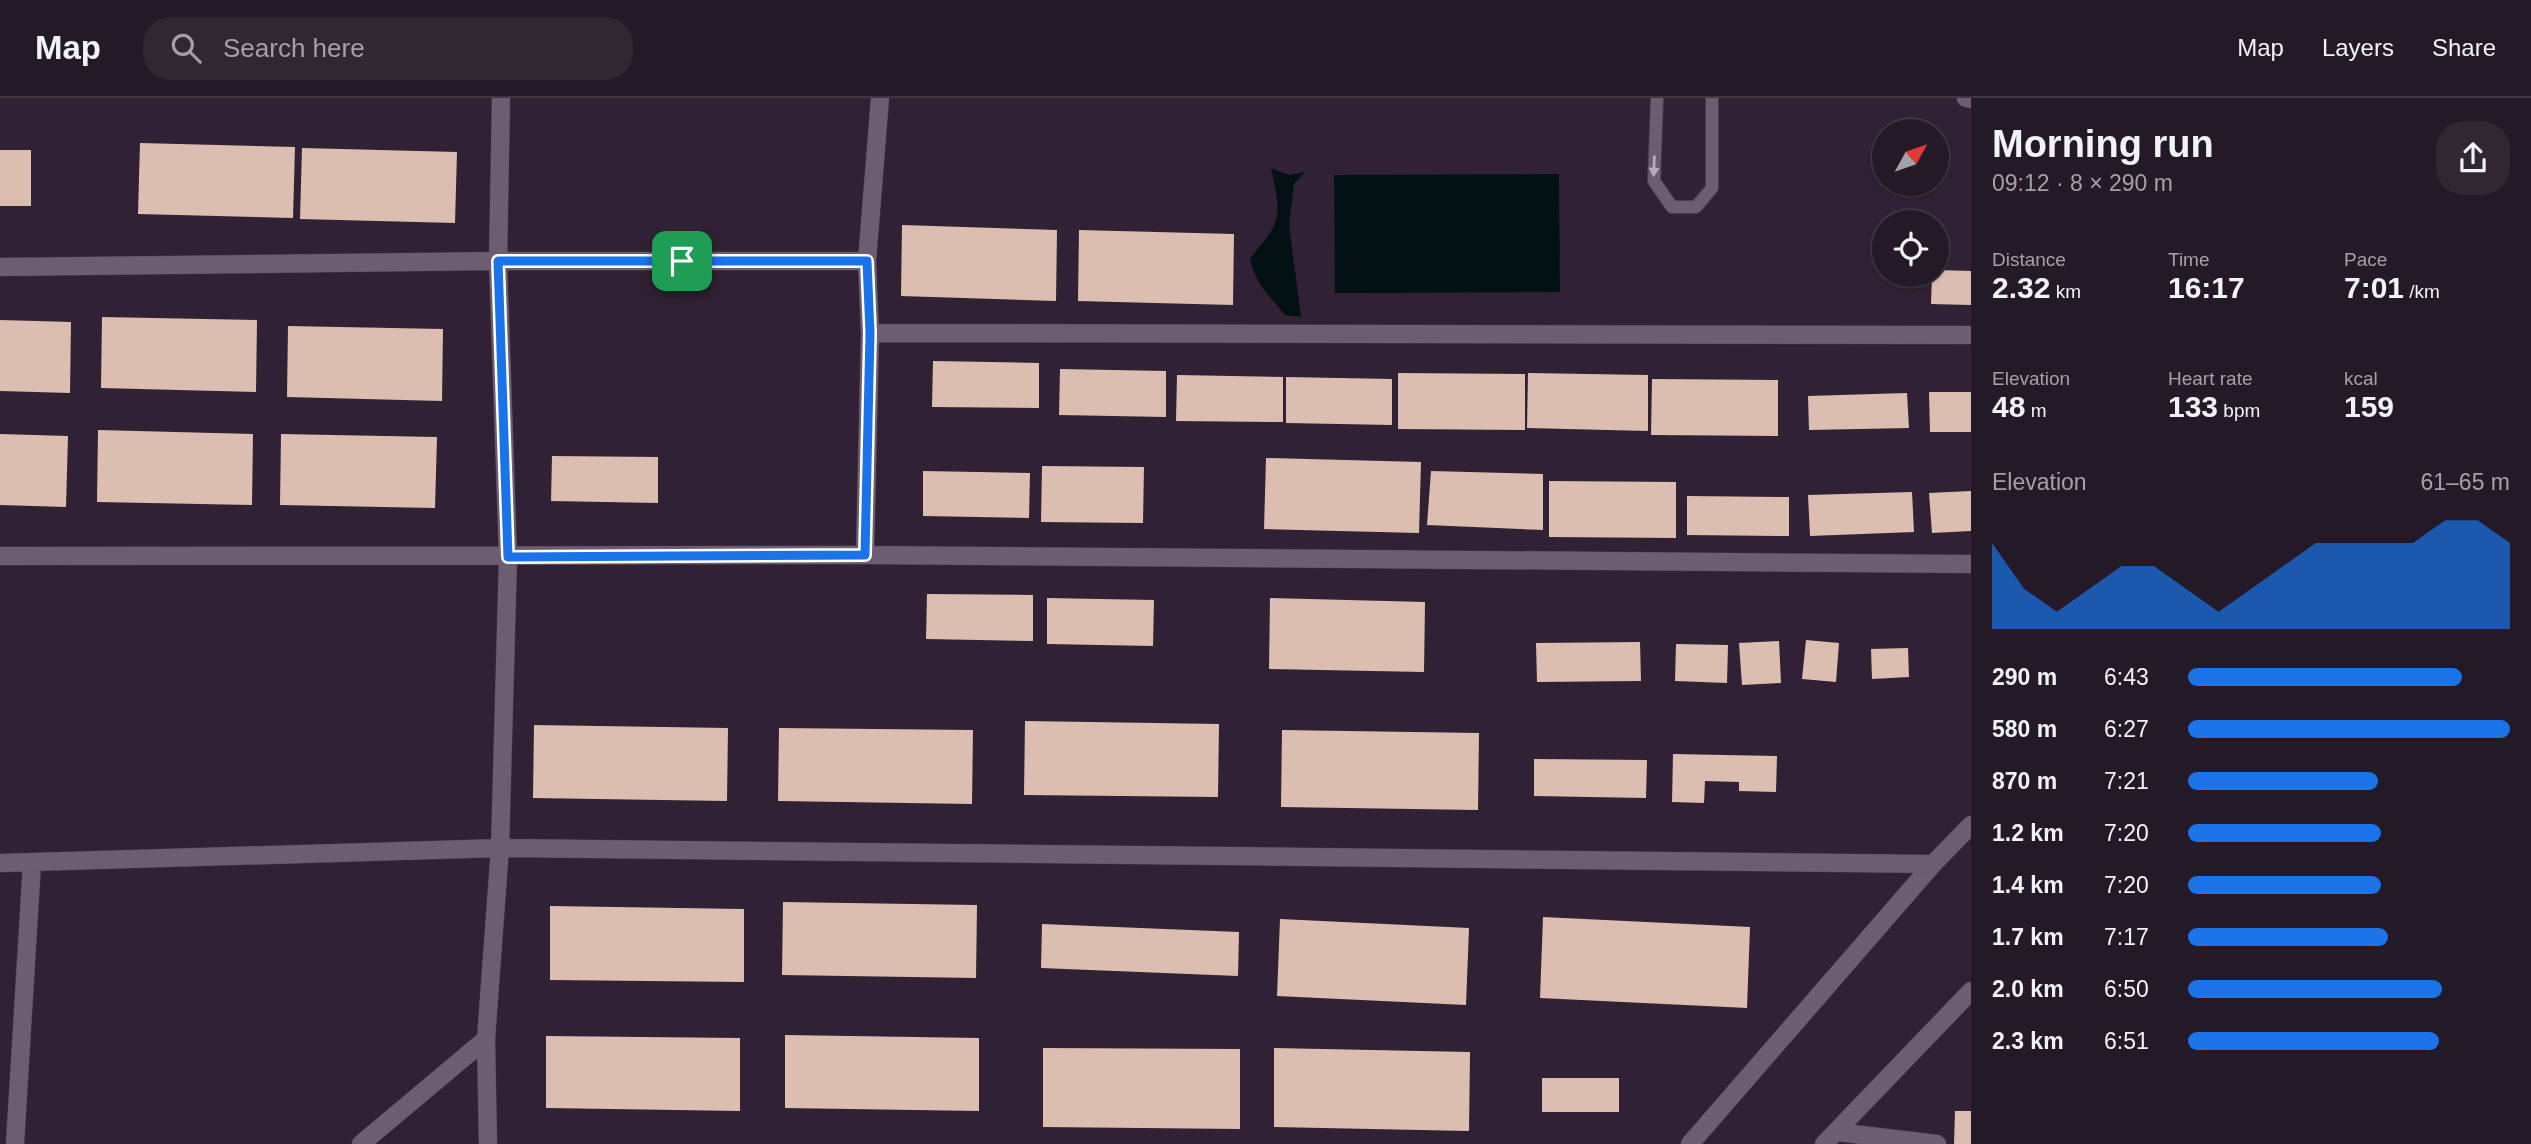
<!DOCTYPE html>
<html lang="en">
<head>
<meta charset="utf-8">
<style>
  :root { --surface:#241a27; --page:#302733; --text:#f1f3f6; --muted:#a3a1a7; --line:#413844; --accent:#1a73e8 }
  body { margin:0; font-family:Arial,sans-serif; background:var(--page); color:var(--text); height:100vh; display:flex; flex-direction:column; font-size:26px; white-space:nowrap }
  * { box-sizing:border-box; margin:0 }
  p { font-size:23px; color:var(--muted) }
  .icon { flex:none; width:38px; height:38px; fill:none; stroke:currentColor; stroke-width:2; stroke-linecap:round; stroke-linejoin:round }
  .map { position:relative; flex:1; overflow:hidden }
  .panel { display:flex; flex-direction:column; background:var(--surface); width:560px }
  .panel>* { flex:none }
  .needle { width:46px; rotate:50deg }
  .controls { position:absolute; left:1872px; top:21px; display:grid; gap:14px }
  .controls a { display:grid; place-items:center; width:77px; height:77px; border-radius:50%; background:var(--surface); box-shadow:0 2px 5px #0004,0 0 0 2px var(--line); font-size:35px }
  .pin { position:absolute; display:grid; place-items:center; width:60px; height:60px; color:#fff; margin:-30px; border-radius:14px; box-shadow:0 4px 10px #0006 }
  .round { display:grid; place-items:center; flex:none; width:74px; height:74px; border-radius:28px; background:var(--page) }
  .summary { display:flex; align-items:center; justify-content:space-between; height:119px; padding:0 21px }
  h1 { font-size:38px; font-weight:700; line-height:52px }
  .stats { display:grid; grid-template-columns:repeat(3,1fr); gap:10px; height:119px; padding:7px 21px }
  .stats div { display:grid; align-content:center }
  .stats b { font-size:30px; font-weight:700 }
  .stats small { font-size:19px; font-weight:400 }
  .stats p { font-size:19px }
  .chart { height:196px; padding:14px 21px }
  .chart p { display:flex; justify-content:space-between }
  .chart svg { width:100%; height:126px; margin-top:7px; fill:var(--accent); opacity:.7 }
  ul { padding:0 21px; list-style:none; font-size:23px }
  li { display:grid; grid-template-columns:112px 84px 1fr; align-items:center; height:52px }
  li i { height:18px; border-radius:9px; background:var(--accent) }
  header { display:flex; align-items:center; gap:42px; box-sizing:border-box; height:98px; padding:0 35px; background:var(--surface); border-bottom:2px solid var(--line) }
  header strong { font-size:33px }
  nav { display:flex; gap:38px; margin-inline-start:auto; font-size:24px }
  .search { width:490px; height:63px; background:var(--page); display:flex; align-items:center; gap:18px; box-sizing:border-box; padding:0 24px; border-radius:28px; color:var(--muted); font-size:26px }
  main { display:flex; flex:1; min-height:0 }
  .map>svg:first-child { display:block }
  .water { fill:#011114 }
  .building { fill:#dcbeb1 }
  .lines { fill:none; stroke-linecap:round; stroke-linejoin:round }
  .service-casing { stroke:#4a3e4d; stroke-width:14 }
  .minor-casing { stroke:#4a3e4d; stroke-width:19 }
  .service { stroke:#6d5d72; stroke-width:12 }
  .minor { stroke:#6d5d72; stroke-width:18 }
  .oneway { fill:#b7abbb }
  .route-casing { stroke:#fff; stroke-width:14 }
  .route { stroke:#1a73e8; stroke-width:9 }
</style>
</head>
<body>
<header>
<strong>Map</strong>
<div class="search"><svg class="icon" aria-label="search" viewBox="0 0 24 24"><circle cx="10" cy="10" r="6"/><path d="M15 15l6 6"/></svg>Search here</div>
<nav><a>Map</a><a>Layers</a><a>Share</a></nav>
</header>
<main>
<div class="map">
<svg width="1971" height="1046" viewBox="0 0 1971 1046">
  <rect width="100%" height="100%" fill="#302234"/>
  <!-- water -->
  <path class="water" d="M1271 70 1289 77 1305 74 1294 86 1289 127 1301 219 1285 217C1270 199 1254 184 1250 160 1282 123 1282 119 1271 70Z
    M1559 76 1560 194 1335 195 1334 77Z"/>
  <!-- building -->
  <path class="building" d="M140 45 295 49 293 120 138 116Z
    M302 50 457 54 455 125 300 121Z
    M0 52H31V108H0Z
    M902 127 1057 132 1056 203 901 198Z
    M1079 132 1234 136 1233 207 1078 203Z
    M1937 172 1971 173V207L1931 206 1932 177H1937Z
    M102 219 257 222 256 294 101 290Z
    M0 222 71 224 70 295 0 293Z
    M288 228 443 231 442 303 287 299Z
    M933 263 1039 265V310L932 309Z
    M1060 271 1166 273V319L1059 317Z
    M1398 275 1525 276V332L1398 331Z
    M1528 275 1648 277V333L1527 330Z
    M1177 277 1283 279V324L1176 323Z
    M1286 279 1392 281V327L1286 325Z
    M1652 281 1778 282V338L1651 337Z
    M1929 294H1971V334H1930Z
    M1907 295 1909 330 1809 332 1808 298Z
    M98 332 253 336 252 407 97 404Z
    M0 336 68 338 66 409 0 407Z
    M281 336 437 339 435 410 280 407Z
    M552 358 658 359V405L551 403Z
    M1266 360 1421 364 1419 435 1264 431Z
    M1042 368 1144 369 1143 425 1041 424Z
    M923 373 1030 375 1029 420 923 418Z
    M1431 373 1543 376V432L1427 427Z
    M1549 383 1676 384V440L1549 439Z
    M1971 393V433L1932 435 1929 395Z
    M1912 394 1914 434 1810 438 1808 397Z
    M1687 398 1789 399V438L1687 437Z
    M927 496 1033 497V543L926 541Z
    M1047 500 1154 502 1153 548 1047 546Z
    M1270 500 1425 504 1424 574 1269 571Z
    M1806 542 1839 545 1836 584 1802 581Z
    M1779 543 1781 585 1742 587 1739 545Z
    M1640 544 1641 583 1537 584 1536 545Z
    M1676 546 1728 547 1727 585 1675 583Z
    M1908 550 1909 579 1872 581 1871 551Z
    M1025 623 1219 626 1218 699 1024 697Z
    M534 627 728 630 727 703 533 700Z
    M779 630 973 632 972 706 778 703Z
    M1282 632 1479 635 1478 712 1281 709Z
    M1673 656 1777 658 1776 694 1739 693V684L1705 683 1704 705 1672 704Z
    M1534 661 1647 662 1646 700 1534 698Z
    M783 804 977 807 976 880 782 877Z
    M550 808 744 811V884L550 882Z
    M1543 819 1750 829 1747 910 1540 900Z
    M1280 821 1469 830 1466 907 1277 898Z
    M1042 826 1239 834 1238 878 1041 870Z
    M785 937 979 940V1013L785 1010Z
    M546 938 740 940V1013L546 1010Z
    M1043 950 1240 951V1031L1043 1029Z
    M1274 950 1470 954 1469 1033 1274 1029Z
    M1542 980H1619V1014H1542Z
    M1955 1013H1971V1046H1954Z"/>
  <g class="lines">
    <!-- service casing -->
    <g class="service-casing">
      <path id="service" d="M1657 0 1654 83 1672 109H1696L1712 90V0"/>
    </g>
    <!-- minor casing -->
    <g class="minor-casing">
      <path id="minor" d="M1966 0 1971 1
        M0 169 498 163H867
        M870 235 1971 237
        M865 457 870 235 867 163 880 0
        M0 458 865 457 1971 466
        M0 765 500 750 1933 766
        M1837 1034 1937 1046
        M15 1046 32 765
        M361 1046 486 941
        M488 1046 486 941 500 750 508 459 498 163 501 0
        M1690 1046 1933 766 1971 727
        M1824 1046 1971 893"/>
    </g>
    <!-- service -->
    <use href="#service" class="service"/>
    <!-- minor -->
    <use href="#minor" class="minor"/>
  </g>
  <!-- one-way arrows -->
  <defs><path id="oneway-solid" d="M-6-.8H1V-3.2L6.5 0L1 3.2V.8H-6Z" transform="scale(1.75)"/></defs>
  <use class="oneway" href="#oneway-solid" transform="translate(1654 68) rotate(92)"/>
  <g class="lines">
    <!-- route casing -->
    <g class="route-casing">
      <path id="route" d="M498 163H867L870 235 865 457 508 459Z"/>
    </g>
    <!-- route -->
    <use href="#route" class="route"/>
  </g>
</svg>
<div class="controls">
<a><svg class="needle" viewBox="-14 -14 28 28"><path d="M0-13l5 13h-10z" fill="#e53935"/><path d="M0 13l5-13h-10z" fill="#a3a1a7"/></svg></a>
<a><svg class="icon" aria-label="locate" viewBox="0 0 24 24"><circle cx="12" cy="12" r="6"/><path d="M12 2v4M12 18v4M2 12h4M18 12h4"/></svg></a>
</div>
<div class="pin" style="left:682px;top:163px;background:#1e9e55"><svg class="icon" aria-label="arrive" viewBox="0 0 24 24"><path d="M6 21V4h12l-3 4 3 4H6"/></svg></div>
</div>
<section class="panel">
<div class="summary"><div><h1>Morning run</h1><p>09:12 · 8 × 290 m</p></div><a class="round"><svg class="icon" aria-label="share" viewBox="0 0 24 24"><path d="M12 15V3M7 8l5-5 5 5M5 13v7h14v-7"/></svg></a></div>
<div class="stats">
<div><p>Distance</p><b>2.32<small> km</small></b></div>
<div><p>Time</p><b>16:17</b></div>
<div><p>Pace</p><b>7:01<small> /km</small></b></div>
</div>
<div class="stats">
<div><p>Elevation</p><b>48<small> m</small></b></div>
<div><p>Heart rate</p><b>133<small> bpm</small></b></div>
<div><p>kcal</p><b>159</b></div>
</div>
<div class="chart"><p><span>Elevation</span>61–65 m</p>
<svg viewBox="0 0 160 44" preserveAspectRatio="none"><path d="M0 44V14L10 30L20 38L30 30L40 22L50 22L60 30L70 38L80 30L90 22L100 14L110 14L120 14L130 14L140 6L150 6L160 14V44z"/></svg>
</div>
<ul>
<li><b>290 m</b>6:43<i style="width:85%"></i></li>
<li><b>580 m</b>6:27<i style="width:100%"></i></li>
<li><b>870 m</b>7:21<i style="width:59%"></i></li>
<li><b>1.2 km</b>7:20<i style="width:60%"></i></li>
<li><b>1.4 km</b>7:20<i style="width:60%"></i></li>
<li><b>1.7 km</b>7:17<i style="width:62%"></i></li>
<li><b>2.0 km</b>6:50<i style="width:79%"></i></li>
<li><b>2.3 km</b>6:51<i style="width:78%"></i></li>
</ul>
</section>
</main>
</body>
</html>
